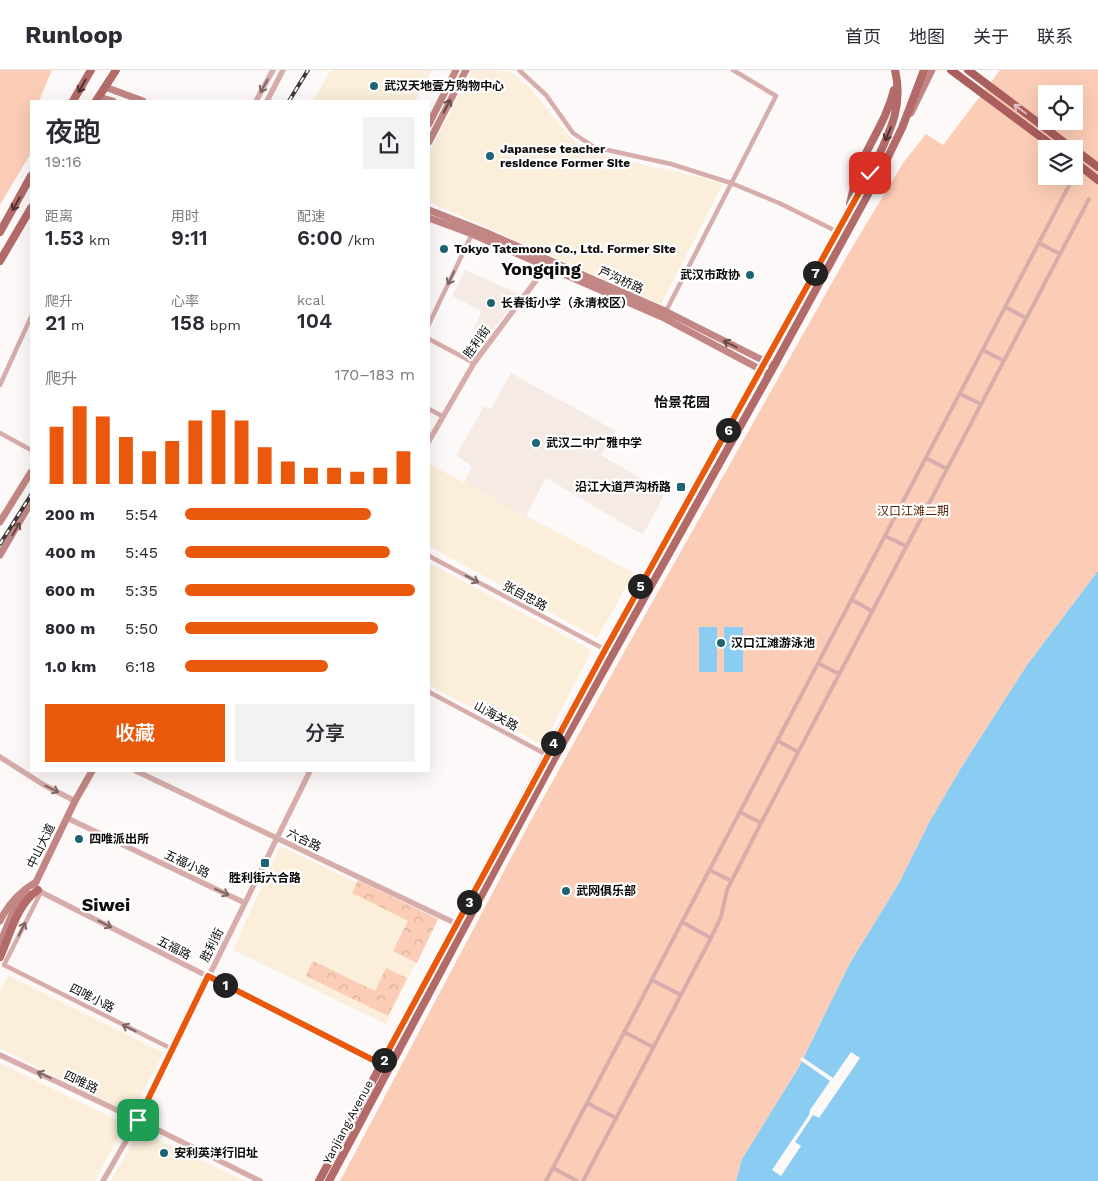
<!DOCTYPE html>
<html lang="zh">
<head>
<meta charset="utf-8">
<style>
  :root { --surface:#fff; --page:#f2f2f3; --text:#2b2b33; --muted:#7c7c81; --line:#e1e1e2; --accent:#ea580c }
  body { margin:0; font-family:"Work Sans","Noto Sans SC",sans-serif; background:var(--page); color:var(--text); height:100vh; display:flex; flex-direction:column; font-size:19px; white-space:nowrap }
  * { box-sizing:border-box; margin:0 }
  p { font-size:16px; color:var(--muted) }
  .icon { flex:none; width:28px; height:28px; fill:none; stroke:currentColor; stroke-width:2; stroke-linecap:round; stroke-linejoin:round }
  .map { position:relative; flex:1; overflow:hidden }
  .drawer { position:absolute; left:30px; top:30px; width:400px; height:672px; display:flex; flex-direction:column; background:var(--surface); border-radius:0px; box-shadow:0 5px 20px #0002 }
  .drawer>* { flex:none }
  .controls { position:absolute; left:1038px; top:15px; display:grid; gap:10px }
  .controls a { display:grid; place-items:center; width:45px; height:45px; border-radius:0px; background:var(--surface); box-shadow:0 5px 20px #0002; font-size:25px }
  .pin { position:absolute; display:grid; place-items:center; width:42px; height:42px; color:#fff; margin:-21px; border-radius:10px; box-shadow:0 2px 8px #0006 }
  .km { position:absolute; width:25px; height:25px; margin:-12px; border-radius:50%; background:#222; color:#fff; font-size:14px; line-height:25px; text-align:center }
  .round { display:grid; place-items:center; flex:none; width:52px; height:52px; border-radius:0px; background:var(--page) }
  .overview { display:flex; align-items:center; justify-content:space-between; height:85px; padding:0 15px }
  h1 { font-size:28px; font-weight:600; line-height:38px }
  .stats { display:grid; grid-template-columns:repeat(3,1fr); gap:8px; height:85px; padding:5px 15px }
  .stats div { display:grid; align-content:center }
  .stats b { font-size:21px; font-weight:600 }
  .stats small { font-size:14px; font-weight:400 }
  .stats p { font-size:14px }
  .chart { height:140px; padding:10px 15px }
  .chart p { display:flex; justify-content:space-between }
  .chart svg { width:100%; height:90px; margin-top:5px; stroke:var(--accent); stroke-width:6 }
  .action { display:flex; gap:10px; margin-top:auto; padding:10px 15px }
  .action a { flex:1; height:58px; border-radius:0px; background:var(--accent); color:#fff; font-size:20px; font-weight:600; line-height:58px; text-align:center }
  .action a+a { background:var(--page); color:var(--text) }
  ul { padding:0 15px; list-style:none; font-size:16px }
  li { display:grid; grid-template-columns:80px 60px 1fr; align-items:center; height:38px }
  li i { height:12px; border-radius:6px; background:var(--accent) }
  header { display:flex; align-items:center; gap:30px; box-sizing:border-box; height:70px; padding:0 25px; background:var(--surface); border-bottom:1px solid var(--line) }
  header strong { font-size:24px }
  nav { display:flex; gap:28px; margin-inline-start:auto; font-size:18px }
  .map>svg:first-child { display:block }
  .commercial { fill:#fbeeda }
  .built { fill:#f6eae5 }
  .forest { fill:url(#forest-crowns) }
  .park { fill:#fccdb6; fill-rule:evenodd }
  .water { fill:#8bccf3 }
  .pier { fill:#fdf9f8 }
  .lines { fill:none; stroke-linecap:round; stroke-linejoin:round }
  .pedestrian { stroke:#d6adab; stroke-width:4 }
  .minor { stroke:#d6adab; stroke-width:4.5 }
  .tertiary { stroke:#d6adab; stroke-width:5.5 }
  .secondary { stroke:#c28784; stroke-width:7 }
  .primary { stroke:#b26b69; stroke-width:8 }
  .trunk { stroke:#aa5e5d; stroke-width:8 }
  .rail-casing { stroke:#3b3938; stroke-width:4 }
  .rail { stroke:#fff; stroke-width:2; stroke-dasharray:5.5; stroke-linecap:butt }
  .oneway { stroke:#4f3231 }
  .oneway2 { stroke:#7c6563 }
  .oneway3 { stroke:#684a48 }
  .oneway4 { stroke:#ddbfbe }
  .route-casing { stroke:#fff; stroke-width:10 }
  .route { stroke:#ea580c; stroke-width:6 }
  .poi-dot { fill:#1f6475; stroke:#fff; stroke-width:2 }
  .labels { text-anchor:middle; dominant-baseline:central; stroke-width:4.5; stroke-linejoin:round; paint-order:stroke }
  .poi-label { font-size:12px; font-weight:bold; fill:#0d0c0b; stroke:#fff; text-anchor:start }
  .street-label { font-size:12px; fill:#0d0c0b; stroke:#fff }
  .park-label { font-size:12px; fill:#552405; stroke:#fff }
  .neighbourhood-label { font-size:14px; font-weight:bold; fill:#0d0c0b; stroke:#fff }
  .district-label { font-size:18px; font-weight:bold; fill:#0d0c0b; stroke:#fff }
</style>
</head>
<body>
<header>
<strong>Runloop</strong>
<nav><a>首页</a><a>地图</a><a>关于</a><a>联系</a></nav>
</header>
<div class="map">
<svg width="1098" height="1111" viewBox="0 0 1098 1111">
  <defs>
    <pattern id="forest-crowns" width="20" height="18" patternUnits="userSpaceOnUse" patternTransform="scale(1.25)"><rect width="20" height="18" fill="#fccdb6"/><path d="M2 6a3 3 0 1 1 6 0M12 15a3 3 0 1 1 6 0" fill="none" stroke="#d7af9b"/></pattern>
  </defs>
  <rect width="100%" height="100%" fill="#fdf9f8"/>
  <!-- commercial -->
  <path class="commercial" d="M331 0H432L415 31H313Z
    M473 0 510 1 529 17 569 66 585 79 609 87 696 106 723 114 661 234 429 132V83Z
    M429 394 634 503 597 568 429 476Z
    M429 493 592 580 543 675 429 615Z
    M280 776 436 851 386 954 233 880Z
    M8 905 164 983 130 1045 0 978V921Z
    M0 993 125 1054 95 1111H0Z
    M139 1061 245 1111H111Z"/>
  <!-- built -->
  <path class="built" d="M465 200 521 225 487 267 473 259 482 241 452 226Z
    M511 303 616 361 601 385 665 423 643 465 546 408 526 446 464 413 472 396 456 386 484 336 491 339Z"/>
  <!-- forest -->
  <path class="forest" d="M358 810 438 849 417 893 393 881 408 851 352 823Z
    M313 891 375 921 386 898 407 908 388 946 306 906Z"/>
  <!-- park -->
  <path class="park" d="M0 0H52L39 31H31V83L0 135Z
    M1000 0H1098V501L1027 595 961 698 930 751 899 813 850 893 799 997 742 1089 736 1111H340L530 752 618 593 847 186 903 93 926 64 943 75ZM1046 24H1074V51H1046ZM1046 79H1074V106H1046Z"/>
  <!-- water -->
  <path class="water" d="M1098 501V1111H736L742 1089 799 997 850 893 899 813 930 751 961 698 1027 595Z
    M699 557H717V602H699Z
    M724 557H743V602H724Z"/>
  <!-- pier -->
  <path class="pier" d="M851 982 860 988 819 1048 813 1045 795 1072 801 1076 781 1106 772 1100 809 1045 810 1040 830 1011 800 990 802 987 833 1008Z"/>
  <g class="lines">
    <!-- pedestrian -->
    <path class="pedestrian" d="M1039 173 1060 184
      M1005 237 1026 248
      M983 280 1004 291
      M960 324 981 334
      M926 388 947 399
      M885 466 906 476
      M852 530 872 541
      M818 593 839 604
      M778 671 798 682
      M740 742 761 753
      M710 800 731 811
      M682 852 711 868
      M652 910 681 925
      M624 962 653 977
      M587 1033 616 1048
      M553 1098 577 1111
      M546 1111 1075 104
      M583 1111 711 868 721 847 727 820 761 753 1089 129"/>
    <!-- minor -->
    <path class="minor" d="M519 0 546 25 573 63 594 77 671 94 731 113 779 133 838 162
      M665 243 776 26 733 0
      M429 254 472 164
      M429 269 474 293
      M0 315 31 247
      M429 339 442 346
      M0 363 31 380
      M429 486 606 580
      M429 622 549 686
      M41 822 4 895 172 979"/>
    <!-- tertiary -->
    <path class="tertiary" d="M256 31 273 0
      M267 31 283 0
      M429 371 474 293 549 193
      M0 687 44 715 75 731
      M136 701 459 855
      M67 748 245 833
      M36 812 35 817 41 822 385 996
      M0 985 138 1050 260 1111
      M103 1111 138 1050 310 701"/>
    <!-- secondary -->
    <path class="secondary" d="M105 17 143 31
      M99 27 113 31
      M911 43 932 0
      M429 54 456 0
      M429 72 466 0
      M429 140 485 162 665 241 774 296
      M429 148 472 164 662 247 769 304
      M0 452 31 402
      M0 485 31 432
      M0 851C8 834 19 822 36 812L75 731 92 701
      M0 873 15 837 27 823"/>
    <!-- primary -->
    <path class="primary" d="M73 31 91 0
      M96 31 116 0
      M850 134C854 117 857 100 865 85 876 63 888 44 894 20
      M0 162 31 106
      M0 191 31 138
      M0 887C10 865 17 834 38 820
      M319 1111 556 668 874 96C889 63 904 37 895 0
      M329 1111 554 689 774 296 885 93 902 58 924 0"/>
    <!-- trunk -->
    <path class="trunk" d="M951 0 1057 79
      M968 0 1073 79
      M1074 79 1098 97
      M1074 91 1098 110"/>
    <!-- rail casing -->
    <g class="rail-casing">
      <path id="rail" d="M289 31 308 0
        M0 474 31 425"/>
    </g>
    <!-- rail -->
    <use href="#rail" class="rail"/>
  </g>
  <!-- one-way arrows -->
  <defs><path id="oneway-shaft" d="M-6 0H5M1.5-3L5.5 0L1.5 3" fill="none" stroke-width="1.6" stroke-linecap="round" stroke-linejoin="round" transform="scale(1.25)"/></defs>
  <g class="oneway">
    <use href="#oneway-shaft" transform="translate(82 16) rotate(119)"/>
    <use href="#oneway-shaft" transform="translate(888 64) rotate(113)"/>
    <use href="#oneway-shaft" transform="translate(16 134) rotate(119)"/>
  </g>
  <g class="oneway2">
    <use href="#oneway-shaft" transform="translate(264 16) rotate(119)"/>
    <use href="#oneway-shaft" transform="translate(451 208) rotate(116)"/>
    <use href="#oneway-shaft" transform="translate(472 509) rotate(28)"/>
    <use href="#oneway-shaft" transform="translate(52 719) rotate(27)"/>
    <use href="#oneway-shaft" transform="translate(222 822) rotate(25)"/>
    <use href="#oneway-shaft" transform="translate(105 854) rotate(27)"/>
    <use href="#oneway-shaft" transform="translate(22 859) rotate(-63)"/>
    <use href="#oneway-shaft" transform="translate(129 958) rotate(-153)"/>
    <use href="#oneway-shaft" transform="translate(44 1005) rotate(-155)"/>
  </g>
  <g class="oneway3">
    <use href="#oneway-shaft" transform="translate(447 36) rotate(-63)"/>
    <use href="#oneway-shaft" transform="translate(730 274) rotate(-153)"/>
    <use href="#oneway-shaft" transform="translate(16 459) rotate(-60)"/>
  </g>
  <use class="oneway4" href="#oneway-shaft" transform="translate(1020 39) rotate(-143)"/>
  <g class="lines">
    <!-- route casing -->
    <g class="route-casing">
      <path id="route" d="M138 1050 208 906 381 994 605 580 870 103"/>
    </g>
    <!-- route -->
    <use href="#route" class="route"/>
  </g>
  <!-- markers -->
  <g class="poi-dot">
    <circle cx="374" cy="16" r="5"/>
    <circle cx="490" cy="86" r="5"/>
    <circle cx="444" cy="179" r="5"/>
    <circle cx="750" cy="205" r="5"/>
    <circle cx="491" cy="233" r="5"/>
    <circle cx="536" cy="373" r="5"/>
    <rect x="676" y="412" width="10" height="10" rx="2.5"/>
    <circle cx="721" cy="573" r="5"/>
    <circle cx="79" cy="769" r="5"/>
    <rect x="260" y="788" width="10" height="10" rx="2.5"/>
    <circle cx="566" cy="821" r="5"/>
    <circle cx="164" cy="1083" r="5"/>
  </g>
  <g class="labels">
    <!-- poi labels -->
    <g class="poi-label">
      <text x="384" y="16">武汉天地壹方购物中心</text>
      <text x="500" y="79">Japanese teacher<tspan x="500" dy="14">residence Former Site</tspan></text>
      <text x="454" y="179">Tokyo Tatemono Co., Ltd. Former Site</text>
      <text x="740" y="205" text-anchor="end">武汉市政协</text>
      <text x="501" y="233">长春街小学（永清校区）</text>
      <text x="546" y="373">武汉二中广雅中学</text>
      <text x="671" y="417" text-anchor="end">沿江大道芦沟桥路</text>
      <text x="731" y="573">汉口江滩游泳池</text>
      <text x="89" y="769">四唯派出所</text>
      <text x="265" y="808" text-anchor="middle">胜利街六合路</text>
      <text x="576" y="821">武网俱乐部</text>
      <text x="174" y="1083">安利英洋行旧址</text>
    </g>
    <!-- street labels -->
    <g class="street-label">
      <text transform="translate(621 210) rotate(24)">芦沟桥路</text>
      <text transform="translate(477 272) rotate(-54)">胜利街</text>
      <text transform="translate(525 526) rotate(28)">张自忠路</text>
      <text transform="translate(496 646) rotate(28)">山海关路</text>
      <text transform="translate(304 770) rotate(26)">六合路</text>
      <text transform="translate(41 776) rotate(-64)">中山大道</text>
      <text transform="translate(187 794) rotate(25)">五福小路</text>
      <text transform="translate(212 875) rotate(-63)">胜利街</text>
      <text transform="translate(174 878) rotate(27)">五福路</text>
      <text transform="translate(92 928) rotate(27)">四唯小路</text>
      <text transform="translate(81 1012) rotate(25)">四唯路</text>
      <text transform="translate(348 1052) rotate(-62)">Yanjiang Avenue</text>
    </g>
    <!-- park labels -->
    <g class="park-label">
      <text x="913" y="441">汉口江滩二期</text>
    </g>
    <!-- neighbourhood labels -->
    <g class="neighbourhood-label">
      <text x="682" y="332">怡景花园</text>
    </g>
    <!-- district labels -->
    <g class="district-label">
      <text x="541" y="198">Yongqing</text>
      <text x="106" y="834">Siwei</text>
    </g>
  </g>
</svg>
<div class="controls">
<a><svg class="icon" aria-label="locate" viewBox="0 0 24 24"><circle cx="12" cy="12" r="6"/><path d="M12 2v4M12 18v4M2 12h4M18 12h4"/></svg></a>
<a><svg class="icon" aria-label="layers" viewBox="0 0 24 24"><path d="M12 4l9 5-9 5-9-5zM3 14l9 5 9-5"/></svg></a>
</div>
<div class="pin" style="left:138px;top:1050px;background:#1e9e55"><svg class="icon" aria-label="arrive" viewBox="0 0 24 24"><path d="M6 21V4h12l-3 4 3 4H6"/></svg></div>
<div class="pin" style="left:870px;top:103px;background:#d93025"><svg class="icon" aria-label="check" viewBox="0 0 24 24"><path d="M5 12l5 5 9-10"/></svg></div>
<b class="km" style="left:225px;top:915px">1</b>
<b class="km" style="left:384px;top:990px">2</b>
<b class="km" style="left:469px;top:832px">3</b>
<b class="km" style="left:553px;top:673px">4</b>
<b class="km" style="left:640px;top:516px">5</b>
<b class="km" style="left:728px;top:360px">6</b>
<b class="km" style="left:815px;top:203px">7</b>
<section class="drawer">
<div class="overview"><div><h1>夜跑</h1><p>19:16</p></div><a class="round"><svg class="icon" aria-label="share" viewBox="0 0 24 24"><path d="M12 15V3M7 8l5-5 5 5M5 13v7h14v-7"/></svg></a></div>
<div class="stats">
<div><p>距离</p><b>1.53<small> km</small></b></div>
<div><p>用时</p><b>9:11</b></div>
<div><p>配速</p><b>6:00<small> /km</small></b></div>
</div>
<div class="stats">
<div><p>爬升</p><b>21<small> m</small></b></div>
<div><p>心率</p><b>158<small> bpm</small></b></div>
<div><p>kcal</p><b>104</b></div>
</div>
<div class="chart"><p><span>爬升</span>170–183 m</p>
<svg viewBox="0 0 160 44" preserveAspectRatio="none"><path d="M5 44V16M15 44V6M25 44V11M35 44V21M45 44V28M55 44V23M65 44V13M75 44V8M85 44V13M95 44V26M105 44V33M115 44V36M125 44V36M135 44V38M145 44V36M155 44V28"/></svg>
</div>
<ul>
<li><b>200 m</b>5:54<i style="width:81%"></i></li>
<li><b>400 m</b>5:45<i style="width:89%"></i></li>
<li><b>600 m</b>5:35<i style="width:100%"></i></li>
<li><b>800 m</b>5:50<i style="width:84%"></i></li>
<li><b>1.0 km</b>6:18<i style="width:62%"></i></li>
</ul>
<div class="action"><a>收藏</a><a>分享</a></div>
</section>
</div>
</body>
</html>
